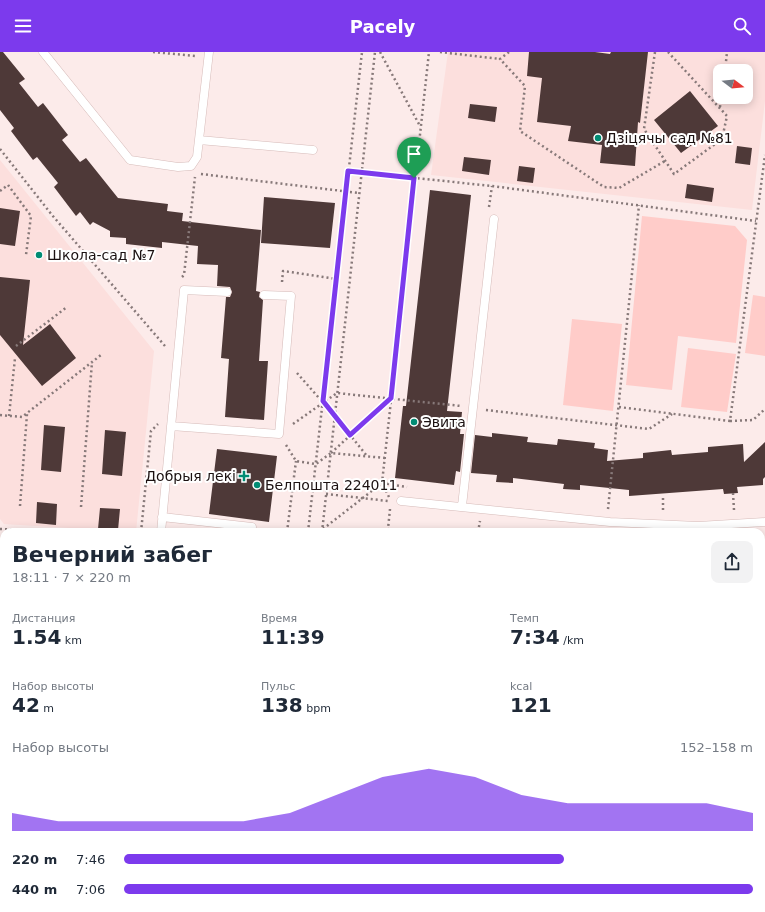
<!DOCTYPE html>
<html lang="ru">
<head>
<meta charset="utf-8">
<style>
  :root { --surface:#fff; --page:#f2f2f3; --text:#1f2937; --muted:#747a83; --accent:#7c3aed }
  body { margin:0; font-family:"DejaVu Sans",sans-serif; background:var(--page); color:var(--text); height:100vh; display:flex; flex-direction:column; font-size:15px; white-space:nowrap }
  * { box-sizing:border-box; margin:0 }
  p { font-size:13px; color:var(--muted) }
  .icon { flex:none; width:22px; height:22px; fill:none; stroke:currentColor; stroke-width:2; stroke-linecap:round; stroke-linejoin:round }
  .map { position:relative; flex:1; overflow:hidden }
  .panel { position:absolute; left:0px; top:476px; width:765px; height:384px; display:flex; flex-direction:column; background:var(--surface); border-radius:12px 12px 0 0; box-shadow:0 2px 10px #0003 }
  .panel>* { flex:none }
  .needle { width:26px; rotate:106deg }
  .buttons { position:absolute; left:713px; top:12px; display:grid; gap:8px }
  .buttons a { display:grid; place-items:center; width:40px; height:40px; border-radius:8px; background:var(--surface); box-shadow:0 2px 10px #0003; font-size:20px }
  .pin { position:absolute; display:grid; place-items:center; width:34px; height:34px; color:#fff; margin:-41px -17px; border-radius:50% 50% 50% 0; rotate:-45deg; box-shadow:0 0 4px #0007 }
  .pin .icon { rotate:45deg }
  .round { display:grid; place-items:center; flex:none; width:42px; height:42px; border-radius:8px; background:var(--page) }
  .overview { display:flex; align-items:center; justify-content:space-between; height:68px; padding:0 12px }
  h1 { font-size:22px; font-weight:800; line-height:30px }
  .figures { display:grid; grid-template-columns:repeat(3,1fr); gap:6px; height:68px; padding:4px 12px }
  .figures div { display:grid; align-content:center }
  .figures b { font-size:20px; font-weight:800 }
  .figures small { font-size:11px; font-weight:400 }
  .figures p { font-size:11px }
  .chart { height:112px; padding:8px 12px }
  .chart p { display:flex; justify-content:space-between }
  .chart svg { width:100%; height:72px; margin-top:4px; fill:var(--accent); opacity:.7 }
  ul { padding:0 12px; list-style:none; font-size:13px }
  li { display:grid; grid-template-columns:64px 48px 1fr; align-items:center; height:30px }
  li i { height:10px; border-radius:5px; background:var(--accent) }
  header { display:flex; justify-content:space-between; align-items:center; height:52px; padding:0 12px; background:var(--accent); color:#fff; font-size:18px; font-weight:800 }
  .map>svg:first-child { display:block }
  .built { fill:#fcdfdd; fill-rule:evenodd }
  .green { fill:#ffccc9 }
  .building { fill:#4e3938 }
  .lines { fill:none; stroke-linecap:round; stroke-linejoin:round }
  .lane-casing { stroke:#d6bbb9; stroke-width:9 }
  .path { stroke:#877979; stroke-width:2.5; stroke-dasharray:2 3; stroke-linecap:butt }
  .lane { stroke:#fff; stroke-width:8 }
  .route-casing { stroke:#fff; stroke-width:8 }
  .route { stroke:#7c3aed; stroke-width:5 }
  .poi-dot { fill:#018c74; stroke:#fff; stroke-width:1.5 }
  .labels { text-anchor:middle; dominant-baseline:central; stroke-width:4; stroke-linejoin:round; paint-order:stroke }
  .poi-label { font-size:14px; fill:#1b1111; stroke:#fff; text-anchor:start }
</style>
</head>
<body>
<header><svg class="icon" aria-label="menu" viewBox="0 0 24 24"><path d="M4 6h16M4 12h16M4 18h16"/></svg>Pacely<svg class="icon" aria-label="search" viewBox="0 0 24 24"><circle cx="10" cy="10" r="6"/><path d="M15 15l6 6"/></svg></header>
<div class="map">
<svg width="765" height="860" viewBox="0 0 765 860">
  <rect width="100%" height="100%" fill="#fcebea"/>
  <!-- built -->
  <path class="built" d="M448 0H765V49L752 158 431 123ZM720 19H746V45H720Z
    M0 108 154 299 136 480 4 472 0 467Z
    M0 675 2 679 4 694V819L0 823Z
    M311 856H668V860H311Z"/>
  <!-- green -->
  <path class="green" d="M642 164 735 174 747 188 736 291 678 284 672 338 626 333Z
    M753 243 765 245V304L745 301Z
    M572 267 622 272 613 359 563 353Z
    M688 296 736 302 727 360 681 355Z
    M374 856H558V860H374Z"/>
  <!-- building -->
  <path class="building" d="M0 0H3L25 27 19 31 38 55 43 51 68 83 62 88 80 110 86 106 118 146 168 152 167 159 183 161 182 169 261 178 256 239 260 240 259 245 263 248 259 309H268L264 368 225 365 229 307 221 306 226 245H230L232 240 230 235 217 234 218 213 197 212 198 194 162 190V196L126 192V186L110 185V179L93 170 90 173 80 160 76 164 54 135 58 131 37 105 33 108 11 79 14 76 0 58Z
    M529 0H595L610 2 611 0H648L640 71 638 70 635 114 600 111 602 93 568 89 571 74 537 70 542 26 527 24Z
    M690 39 718 74 681 101 654 68Z
    M470 52 497 55 495 70 468 66Z
    M737 94 752 96 750 113 735 111Z
    M464 105 491 108 489 123 462 119Z
    M519 114 535 116 533 131 517 129Z
    M687 132 714 136 712 150 685 146Z
    M430 138 471 143 447 359 462 360 460 382H464L460 420 456 419 454 433 395 426 403 354H406Z
    M264 145 335 151 330 196 261 191Z
    M0 156 20 159 15 194 0 192Z
    M0 225 30 228 23 293 50 272 76 306 42 334 0 283Z
    M44 373 65 375 61 420 41 418Z
    M105 378 126 380 122 424 102 422Z
    M492 381 528 385 527 390 557 393 558 387 595 391 594 396 608 398 607 409 643 406V401L671 398 672 403 708 400V395L743 392 744 410 765 390V425L763 427V433L737 435 738 441 724 442 723 437 629 444V438L580 433V438L563 437 564 432 513 426V431L496 430 497 423 471 421 475 383 492 385Z
    M217 397 277 404 269 470 209 462Z
    M37 450 57 452 56 473 36 471Z
    M100 456 120 457 118 478 98 477Z"/>
  <g class="lines">
    <!-- lane casing -->
    <g class="lane-casing">
      <path id="lane" d="M43 0 130 108 178 115 191 114 197 105 209 0
        M199 88 313 98
        M171 374 279 382 291 244 264 243
        M401 449 610 470 698 474 765 470
        M462 454 494 167
        M162 465 252 475
        M161 480 184 238 227 240
        M0 498 4 503
        M91 860 92 856
        M225 860V856"/>
    </g>
    <!-- path -->
    <path class="path" d="M153 0 196 4
      M380 0 420 74
      M440 0 500 7
      M509 0 500 7 525 34 520 79 604 135 619 136 665 109
      M655 0 644 77 674 122 722 87 727 64 668 0
      M725 19 727 0
      M720 55 721 45
      M0 97 52 163 165 294
      M348 119 492 134 756 169
      M201 122 359 141
      M0 139 8 133 31 164 26 203
      M489 155 492 134
      M182 225 184 223 195 125
      M282 230 283 219 337 227
      M16 294 67 255
      M297 321 334 363 367 404
      M619 355 730 369 765 103
      M486 358 649 377 672 362
      M0 363 22 365 101 303
      M9 364 15 306
      M730 369 753 368 765 357
      M293 372 337 341 461 354
      M286 393 296 409 316 412 331 401 385 406
      M331 401 391 346
      M273 434 292 436
      M733 441 734 458
      M326 442 388 449
      M389 445 382 431 429 0
      M663 446V460
      M20 454 27 362
      M81 455 92 310
      M390 457 388 477 395 480
      M608 457 639 153
      M0 477 59 480
      M323 477 382 431 407 435
      M141 480 151 379 158 372
      M287 480 296 409
      M308 480 362 0
      M322 480 375 0
      M478 480 480 469
      M0 518 4 523
      M761 580 765 581
      M0 668 4 673
      M0 828 4 825
      M143 856 146 860
      M269 856 272 860
      M703 856 706 860
      M266 860 267 856
      M279 860 280 856
      M677 860V856"/>
    <!-- lane -->
    <use href="#lane" class="lane"/>
  </g>
  <g class="lines">
    <!-- route casing -->
    <g class="route-casing">
      <path id="route" d="M348 119 414 126 391 346 350 383 323 349Z"/>
    </g>
    <!-- route -->
    <use href="#route" class="route"/>
  </g>
  <!-- markers -->
  <g class="poi-dot">
    <circle cx="598" cy="86" r="4"/>
    <circle cx="39" cy="203" r="4"/>
    <circle cx="414" cy="370" r="4"/>
    <path d="M242 418h4v4h4v4h-4v4h-4v-4h-4v-4h4z"/>
    <circle cx="257" cy="433" r="4"/>
  </g>
  <g class="labels">
    <!-- poi labels -->
    <g class="poi-label">
      <text x="606" y="86">Дзіцячы сад №81</text>
      <text x="47" y="203">Школа-сад №7</text>
      <text x="422" y="370">Эвита</text>
      <text x="236" y="424" text-anchor="end">Добрыя лекі</text>
      <text x="265" y="433">Белпошта 224011</text>
    </g>
  </g>
</svg>
<div class="buttons">
<a><svg class="needle" viewBox="-14 -14 28 28"><path d="M0-13l5 13h-10z" fill="#e53935"/><path d="M0 13l5-13h-10z" fill="#747a83"/></svg></a>
</div>
<div class="pin" style="left:414px;top:126px;background:#1e9e55"><svg class="icon" aria-label="arrive" viewBox="0 0 24 24"><path d="M6 21V4h12l-3 4 3 4H6"/></svg></div>
<section class="panel">
<div class="overview"><div><h1>Вечерний забег</h1><p>18:11 · 7 × 220 m</p></div><a class="round"><svg class="icon" aria-label="share" viewBox="0 0 24 24"><path d="M12 15V3M7 8l5-5 5 5M5 13v7h14v-7"/></svg></a></div>
<div class="figures">
<div><p>Дистанция</p><b>1.54<small> km</small></b></div>
<div><p>Время</p><b>11:39</b></div>
<div><p>Темп</p><b>7:34<small> /km</small></b></div>
</div>
<div class="figures">
<div><p>Набор высоты</p><b>42<small> m</small></b></div>
<div><p>Пульс</p><b>138<small> bpm</small></b></div>
<div><p>kcal</p><b>121</b></div>
</div>
<div class="chart"><p><span>Набор высоты</span>152–158 m</p>
<svg viewBox="0 0 160 44" preserveAspectRatio="none"><path d="M0 44V33L10 38L20 38L30 38L40 38L50 38L60 33L70 22L80 11L90 6L100 11L110 22L120 27L130 27L140 27L150 27L160 33V44z"/></svg>
</div>
<ul>
<li><b>220 m</b>7:46<i style="width:70%"></i></li>
<li><b>440 m</b>7:06<i style="width:100%"></i></li>
</ul>
</section>
</div>
</body>
</html>
